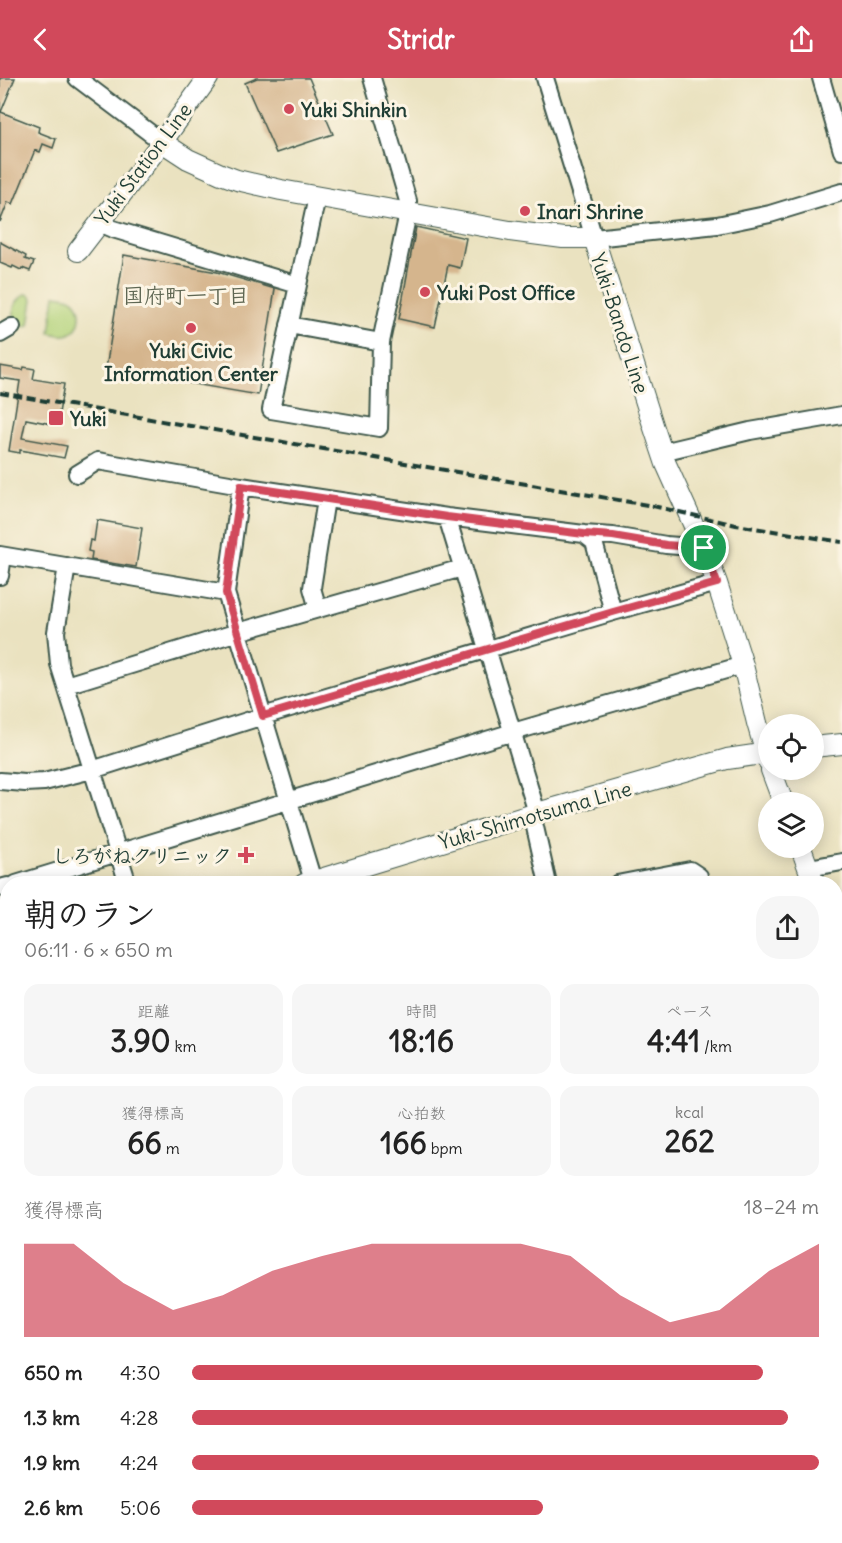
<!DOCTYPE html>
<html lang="ja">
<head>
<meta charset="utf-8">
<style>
  :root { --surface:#fff; --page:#f6f6f6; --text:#222; --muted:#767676; --accent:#d1495b }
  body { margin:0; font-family:Delius,"Klee One",sans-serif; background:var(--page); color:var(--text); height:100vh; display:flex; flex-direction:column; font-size:22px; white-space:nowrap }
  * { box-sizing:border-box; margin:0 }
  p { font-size:20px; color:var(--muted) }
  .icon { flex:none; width:33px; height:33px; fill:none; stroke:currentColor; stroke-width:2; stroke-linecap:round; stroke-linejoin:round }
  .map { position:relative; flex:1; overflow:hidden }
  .sheet { position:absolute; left:0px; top:798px; width:843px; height:668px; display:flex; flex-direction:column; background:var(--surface); border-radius:24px 24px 0 0; box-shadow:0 3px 15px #0003 }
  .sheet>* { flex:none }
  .fabs { position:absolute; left:758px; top:636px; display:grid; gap:12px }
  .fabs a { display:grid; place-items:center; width:66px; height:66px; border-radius:50%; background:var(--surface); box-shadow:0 3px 15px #0003; font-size:30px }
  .pin { position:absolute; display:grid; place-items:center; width:51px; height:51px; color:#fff; margin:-26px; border:3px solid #fff; border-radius:50%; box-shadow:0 2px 6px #0007 }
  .round { display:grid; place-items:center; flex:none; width:63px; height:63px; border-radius:24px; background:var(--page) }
  .headline { display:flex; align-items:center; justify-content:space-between; height:102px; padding:0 24px }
  h1 { font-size:33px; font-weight:700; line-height:45px }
  .stats { display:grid; grid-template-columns:repeat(3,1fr); gap:9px; height:102px; padding:6px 24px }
  .stats div { display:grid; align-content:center; border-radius:15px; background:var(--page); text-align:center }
  .stats b { font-size:30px; font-weight:700 }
  .stats small { font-size:16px; font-weight:400 }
  .stats p { font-size:16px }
  .chart { height:168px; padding:12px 24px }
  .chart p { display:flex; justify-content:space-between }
  .chart svg { width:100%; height:108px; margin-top:6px; fill:var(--accent); opacity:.7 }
  ul { padding:0 24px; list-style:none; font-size:20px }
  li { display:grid; grid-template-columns:96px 72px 1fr; align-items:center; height:45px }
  li i { height:15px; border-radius:8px; background:var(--accent) }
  header { display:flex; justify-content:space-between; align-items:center; height:78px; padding:0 24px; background:var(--accent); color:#fff; font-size:27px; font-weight:700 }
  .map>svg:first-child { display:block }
  .green { fill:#b3d37a; stroke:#698857; stroke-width:1.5 }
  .building { fill:#d5b58d }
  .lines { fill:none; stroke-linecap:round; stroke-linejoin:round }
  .minor-casing { stroke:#3d5649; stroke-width:20 }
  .major-casing { stroke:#3d5649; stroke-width:22 }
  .minor { stroke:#fff; stroke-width:16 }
  .major { stroke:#fff; stroke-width:20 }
  .rail { stroke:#1f3d34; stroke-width:4; stroke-dasharray:9 4.5; stroke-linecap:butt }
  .route-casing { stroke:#fff; stroke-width:12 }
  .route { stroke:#d1495b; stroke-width:8 }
  .poi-dot { fill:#d1495b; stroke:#fcf5e5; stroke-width:2 }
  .labels { text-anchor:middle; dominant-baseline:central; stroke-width:6; stroke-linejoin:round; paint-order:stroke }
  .poi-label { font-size:20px; font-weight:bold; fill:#1f3d34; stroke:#fcf5e5; text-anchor:start }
  .street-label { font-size:20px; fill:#1f3d34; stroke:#fcf5e5 }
  .neighbourhood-label { font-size:21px; font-weight:bold; fill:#5f6753; stroke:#fcf5e5 }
</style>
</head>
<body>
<header><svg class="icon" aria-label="back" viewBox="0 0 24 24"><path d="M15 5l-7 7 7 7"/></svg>Stridr<svg class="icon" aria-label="share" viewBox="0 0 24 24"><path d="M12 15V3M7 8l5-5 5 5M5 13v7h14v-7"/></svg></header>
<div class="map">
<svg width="842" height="1465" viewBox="0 0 842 1465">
  <rect width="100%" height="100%" fill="#fcf5e5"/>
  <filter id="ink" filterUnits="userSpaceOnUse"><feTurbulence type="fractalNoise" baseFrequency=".0167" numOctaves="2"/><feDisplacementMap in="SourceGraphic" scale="12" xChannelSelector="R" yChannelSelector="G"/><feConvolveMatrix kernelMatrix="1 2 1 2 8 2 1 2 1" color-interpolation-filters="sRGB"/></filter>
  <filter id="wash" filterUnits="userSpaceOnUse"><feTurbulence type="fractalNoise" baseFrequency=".008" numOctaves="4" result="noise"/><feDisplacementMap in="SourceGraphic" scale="24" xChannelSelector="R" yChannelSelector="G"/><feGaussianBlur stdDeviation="1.35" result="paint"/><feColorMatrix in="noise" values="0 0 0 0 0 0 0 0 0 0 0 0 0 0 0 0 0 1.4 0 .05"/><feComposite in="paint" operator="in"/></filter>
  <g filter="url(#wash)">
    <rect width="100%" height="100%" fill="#eae2c0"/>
    <!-- green -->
    <path class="green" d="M26 216 30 217 33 221 29 247 25 249C8 240 11 225 26 216Z
      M55 217C60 218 66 218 70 220 85 226 83 255 65 257 61 258 55 256 50 255Z"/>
    <g id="blocks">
      <!-- building -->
      <path class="building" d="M0 0H15L1 34 39 49 38 54 56 61 53 70 43 66 40 74 35 72 13 126 8 124 0 144Z
        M257 0H309L333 56 276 75 245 5Z
        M416 149 466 160 460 190 448 187 435 249 399 241Z
        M0 164 26 178 25 181 34 184 30 193 22 190 21 192 13 188 12 190 0 185Z
        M124 177 217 194 275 211 258 317 106 291Z
        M0 288 23 292 24 289 35 291 33 301 64 306 57 347 26 341 22 360 67 368 64 380 20 372V375L9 373 20 303 0 300Z
        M97 442 142 450 136 489 91 482 92 474 88 473 90 462 94 463Z"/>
    </g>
  </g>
  <g filter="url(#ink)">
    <use href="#blocks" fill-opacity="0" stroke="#3d5649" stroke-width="1.5"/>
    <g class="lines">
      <!-- minor casing -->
      <g class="minor-casing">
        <path id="minor" d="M77 0 162 64
          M545 0 594 160 717 147 770 136 842 114
          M821 0 842 73
          M317 119 271 332 379 350 381 264 408 135V123L372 0
          M99 145 113 151 298 207
          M289 247 381 264
          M0 256 12 249
          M662 374 750 353 842 337
          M77 396 98 383 241 408 447 439 584 456 613 458 666 467 704 470
          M447 439 537 735
          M584 456 594 464 613 534
          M0 477 226 515 313 803
          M67 488 56 554 59 586 128 806
          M0 498 3 478
          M226 515 241 408
          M318 531 312 510 326 421
          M66 607 238 554 462 490
          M0 703 25 705 44 704 92 692 263 638 613 534 717 505
          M532 736 548 806
          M809 790 842 784
          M16 806 513 654 743 587
          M617 806 690 792 699 798 700 806
          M0 810 8 808
          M836 904 842 903
          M0 1107 8 1108
          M836 1131H842
          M0 1212 8 1170
          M836 1249 842 1248
          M0 1251 8 1252
          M0 1332 8 1333
          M836 1386H842
          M0 1443 8 1421
          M409 1458V1465
          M486 1458 487 1465
          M153 1465V1458
          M342 1465V1458
          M429 1465 447 1458
          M577 1465 578 1458
          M763 1465 764 1458"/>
      </g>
      <!-- major casing -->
      <g class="major-casing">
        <path id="major" d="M162 64 188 81 221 96 237 102 281 112 510 153 563 160H594L654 350 666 386 704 470 717 505 743 587 757 645 768 683
          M78 173 162 64 208 0
          M813 669 842 666
          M771 692 783 724
          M801 770 814 806
          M304 806 537 735 727 681 768 675
          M836 863 842 880
          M0 897 8 895"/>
      </g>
      <!-- minor -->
      <use href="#minor" class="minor"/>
      <!-- major -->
      <use href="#major" class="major"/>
      <!-- rail -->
      <path class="rail" d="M0 315 653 428 736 447 842 464"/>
    </g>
  </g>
  <g class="lines" filter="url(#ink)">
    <!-- route casing -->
    <g class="route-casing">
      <path id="route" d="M241 408 447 439 584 456 613 458 666 467 704 470 717 505 613 534 263 638 226 515Z"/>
    </g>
    <!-- route -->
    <use href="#route" class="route"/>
  </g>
  <!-- markers -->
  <g class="poi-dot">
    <circle cx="289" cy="31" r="6"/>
    <circle cx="525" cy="133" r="6"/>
    <circle cx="425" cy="214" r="6"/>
    <circle cx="191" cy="250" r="6"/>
    <rect x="48" y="332" width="16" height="16" rx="3"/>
    <path d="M243 768h6v6h6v6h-6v6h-6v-6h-6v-6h6z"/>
  </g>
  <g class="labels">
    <!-- poi labels -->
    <g class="poi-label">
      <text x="301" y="31">Yuki Shinkin</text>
      <text x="537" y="133">Inari Shrine</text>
      <text x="437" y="214">Yuki Post Office</text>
      <text x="191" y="272" text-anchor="middle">Yuki Civic<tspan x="191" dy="23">Information Center</tspan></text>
      <text x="70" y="340">Yuki</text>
      <text x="232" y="777" text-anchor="end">しろがねクリニック</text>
    </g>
    <!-- street labels -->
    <g class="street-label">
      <text transform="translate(143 86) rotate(-53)">Yuki Station Line</text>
      <text transform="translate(620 245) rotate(72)">Yuki-Bando Line</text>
      <text transform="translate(535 737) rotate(-16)">Yuki-Shimotsuma Line</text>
    </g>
    <!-- neighbourhood labels -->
    <g class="neighbourhood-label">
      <text x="186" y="217">国府町一丁目</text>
    </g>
  </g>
</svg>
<div class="fabs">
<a><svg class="icon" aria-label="locate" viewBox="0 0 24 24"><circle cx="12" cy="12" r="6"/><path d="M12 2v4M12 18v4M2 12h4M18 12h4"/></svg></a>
<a><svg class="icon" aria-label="layers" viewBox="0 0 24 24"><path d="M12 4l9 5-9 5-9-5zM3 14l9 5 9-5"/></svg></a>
</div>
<div class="pin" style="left:704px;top:470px;background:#1e9e55"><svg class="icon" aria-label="arrive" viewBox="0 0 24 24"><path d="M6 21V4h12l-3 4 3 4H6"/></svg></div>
<section class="sheet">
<div class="headline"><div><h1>朝のラン</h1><p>06:11 · 6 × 650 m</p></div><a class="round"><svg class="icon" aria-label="share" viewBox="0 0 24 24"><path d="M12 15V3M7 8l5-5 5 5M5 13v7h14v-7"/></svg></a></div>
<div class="stats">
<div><p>距離</p><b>3.90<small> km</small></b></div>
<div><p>時間</p><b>18:16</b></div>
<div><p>ペース</p><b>4:41<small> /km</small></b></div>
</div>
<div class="stats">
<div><p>獲得標高</p><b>66<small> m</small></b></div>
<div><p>心拍数</p><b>166<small> bpm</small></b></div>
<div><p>kcal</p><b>262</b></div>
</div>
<div class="chart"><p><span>獲得標高</span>18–24 m</p>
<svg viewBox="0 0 160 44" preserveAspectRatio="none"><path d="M0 44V6L10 6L20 22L30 33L40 27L50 17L60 11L70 6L80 6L90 6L100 6L110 11L120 27L130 38L140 33L150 17L160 6V44z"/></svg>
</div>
<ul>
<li><b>650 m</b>4:30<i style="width:91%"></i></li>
<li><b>1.3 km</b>4:28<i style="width:95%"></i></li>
<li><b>1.9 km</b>4:24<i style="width:100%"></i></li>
<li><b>2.6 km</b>5:06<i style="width:56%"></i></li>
</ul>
</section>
</div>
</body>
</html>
